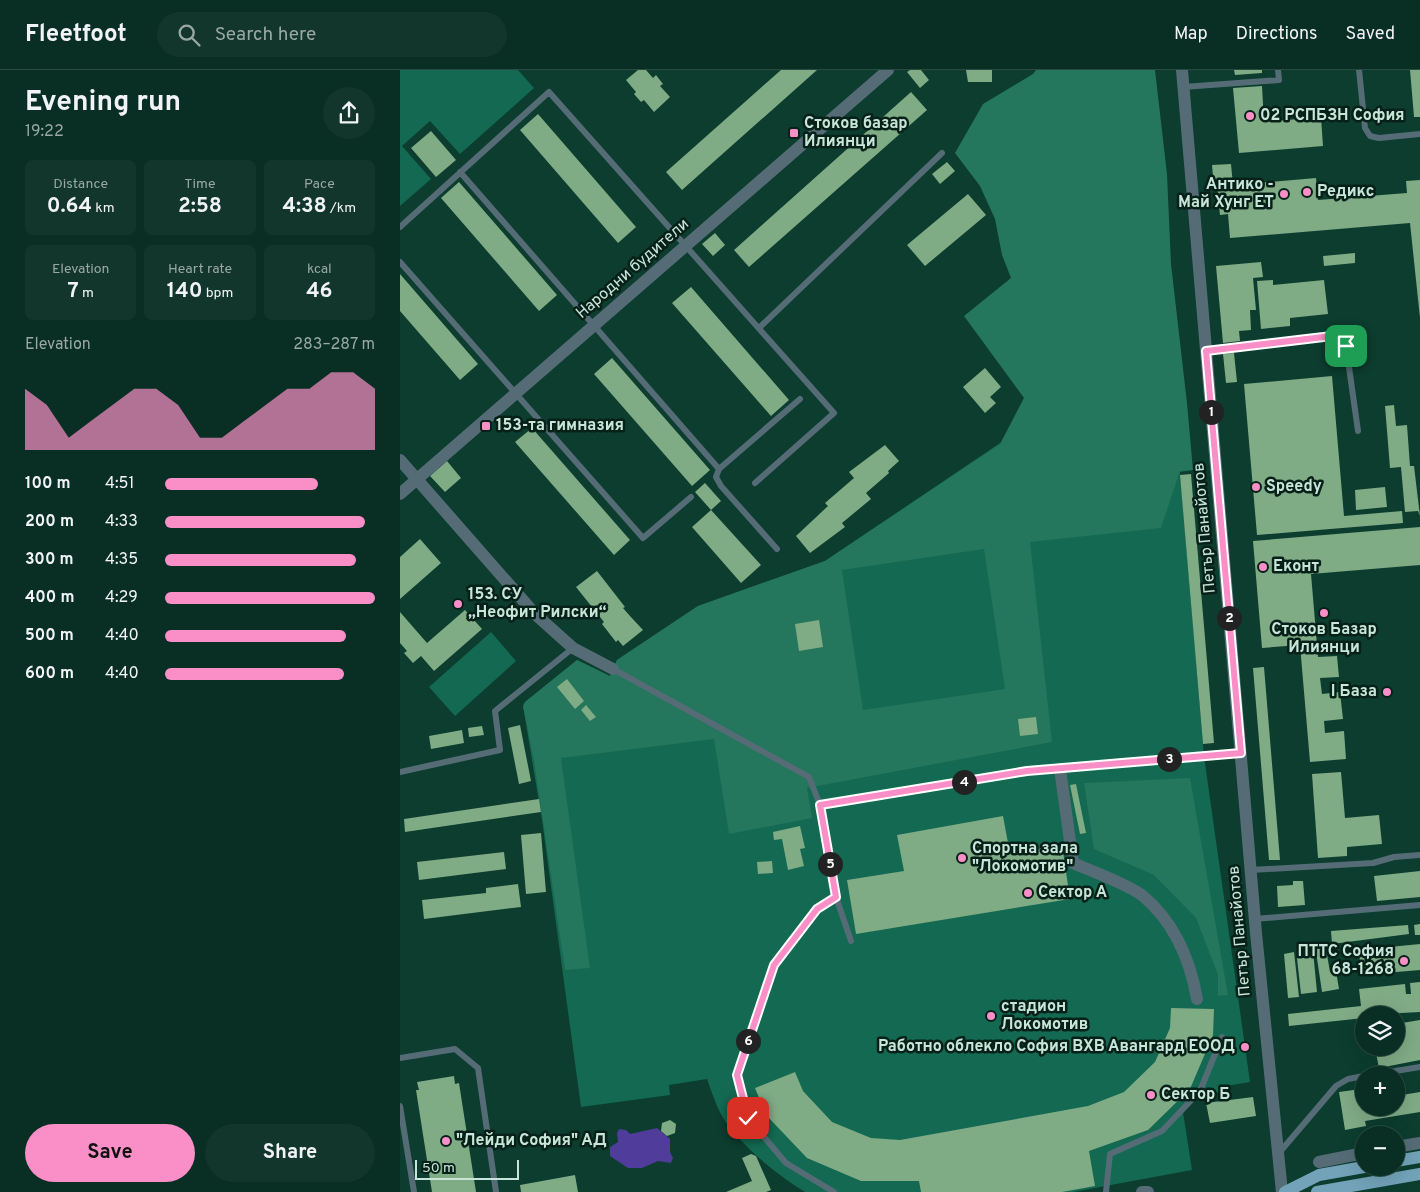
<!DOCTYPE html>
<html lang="en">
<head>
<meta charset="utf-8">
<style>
  :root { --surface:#092e23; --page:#12362b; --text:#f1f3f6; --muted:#99a8a6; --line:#294a41; --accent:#fa8fc7 }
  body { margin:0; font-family:Overpass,sans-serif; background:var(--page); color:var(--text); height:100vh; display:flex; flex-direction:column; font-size:19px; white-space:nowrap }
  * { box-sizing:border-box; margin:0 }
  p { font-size:16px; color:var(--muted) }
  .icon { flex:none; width:28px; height:28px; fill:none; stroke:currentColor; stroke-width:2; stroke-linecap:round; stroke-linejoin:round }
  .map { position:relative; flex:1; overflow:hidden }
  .sheet { display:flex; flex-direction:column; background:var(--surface); width:400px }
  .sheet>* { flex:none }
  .fabs { position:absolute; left:955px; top:936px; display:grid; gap:10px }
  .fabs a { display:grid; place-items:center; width:50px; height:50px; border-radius:50%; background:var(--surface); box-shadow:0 5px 20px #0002,0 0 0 1px var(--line); font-size:25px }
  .scale { position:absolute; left:15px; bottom:12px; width:104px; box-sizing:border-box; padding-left:5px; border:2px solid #c7e5d8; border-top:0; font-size:14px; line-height:18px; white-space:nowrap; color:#c7e5d8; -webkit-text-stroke:4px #072119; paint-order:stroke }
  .pin { position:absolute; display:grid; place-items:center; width:42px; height:42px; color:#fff; margin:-21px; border-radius:10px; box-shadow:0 2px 8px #0006 }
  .km { position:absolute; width:25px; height:25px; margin:-12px; border-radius:50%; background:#222; color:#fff; font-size:14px; line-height:25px; text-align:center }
  .round { display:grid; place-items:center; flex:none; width:52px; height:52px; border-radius:26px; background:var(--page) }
  .overview { display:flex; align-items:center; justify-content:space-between; height:85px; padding:0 25px }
  h1 { font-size:28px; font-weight:700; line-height:38px }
  .figures { display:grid; grid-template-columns:repeat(3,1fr); gap:8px; height:85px; padding:5px 25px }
  .figures div { display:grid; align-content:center; border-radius:8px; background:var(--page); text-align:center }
  .figures b { font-size:21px; font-weight:700 }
  .figures small { font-size:14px; font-weight:400 }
  .figures p { font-size:14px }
  .chart { height:140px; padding:10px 25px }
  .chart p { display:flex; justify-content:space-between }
  .chart svg { width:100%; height:90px; margin-top:5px; fill:var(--accent); opacity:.7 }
  .action { display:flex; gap:10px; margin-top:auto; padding:10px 25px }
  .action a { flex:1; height:58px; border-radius:30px; background:var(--accent); color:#111; font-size:20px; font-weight:700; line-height:58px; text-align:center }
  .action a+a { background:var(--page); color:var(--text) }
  ul { padding:0 25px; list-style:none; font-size:16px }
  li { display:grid; grid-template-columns:80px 60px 1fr; align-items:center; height:38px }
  li i { height:12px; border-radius:6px; background:var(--accent) }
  header { display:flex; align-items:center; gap:30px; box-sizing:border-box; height:70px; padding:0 25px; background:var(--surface); border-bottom:1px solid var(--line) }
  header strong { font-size:24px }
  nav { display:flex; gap:28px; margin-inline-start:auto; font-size:18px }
  .search { width:350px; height:45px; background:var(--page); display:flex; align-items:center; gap:12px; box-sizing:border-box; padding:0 18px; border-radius:28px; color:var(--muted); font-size:19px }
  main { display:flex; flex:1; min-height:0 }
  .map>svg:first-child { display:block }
  .green { fill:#136951 }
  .forest { fill:#24765c; fill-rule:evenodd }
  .water { fill:#503c9a }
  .building { fill:#7fab85 }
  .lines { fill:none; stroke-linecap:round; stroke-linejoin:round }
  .lane { stroke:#556c77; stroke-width:6 }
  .street { stroke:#556c77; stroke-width:12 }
  .primary { stroke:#72a3b9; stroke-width:12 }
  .route-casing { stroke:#fff; stroke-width:10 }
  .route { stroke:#fa8fc7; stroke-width:6 }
  .poi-dot { fill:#fa8fc7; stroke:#072119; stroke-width:2 }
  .labels { text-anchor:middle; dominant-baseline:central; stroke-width:5; stroke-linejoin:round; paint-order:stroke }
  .poi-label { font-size:16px; font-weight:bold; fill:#c7e5d8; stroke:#072119; text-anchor:start }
  .street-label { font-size:16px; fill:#c7e5d8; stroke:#072119 }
</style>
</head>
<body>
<header>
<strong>Fleetfoot</strong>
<div class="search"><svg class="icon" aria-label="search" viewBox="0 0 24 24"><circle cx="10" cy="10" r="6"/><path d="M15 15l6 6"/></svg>Search here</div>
<nav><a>Map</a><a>Directions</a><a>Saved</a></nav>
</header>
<main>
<section class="sheet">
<div class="overview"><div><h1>Evening run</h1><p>19:22</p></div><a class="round"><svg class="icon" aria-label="share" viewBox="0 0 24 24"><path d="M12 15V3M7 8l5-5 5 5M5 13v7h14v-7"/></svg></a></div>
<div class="figures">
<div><p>Distance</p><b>0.64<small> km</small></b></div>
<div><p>Time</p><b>2:58</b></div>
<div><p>Pace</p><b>4:38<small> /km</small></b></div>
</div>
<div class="figures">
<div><p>Elevation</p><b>7<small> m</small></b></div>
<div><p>Heart rate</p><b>140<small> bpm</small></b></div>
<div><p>kcal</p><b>46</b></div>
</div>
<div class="chart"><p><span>Elevation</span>283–287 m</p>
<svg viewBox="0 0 160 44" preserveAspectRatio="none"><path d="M0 44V14L10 22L20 38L30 30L40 22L50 14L60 14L70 22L80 38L90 38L100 30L110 22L120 14L130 14L140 6L150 6L160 14V44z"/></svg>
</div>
<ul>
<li><b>100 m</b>4:51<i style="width:73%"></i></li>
<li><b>200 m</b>4:33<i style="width:95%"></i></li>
<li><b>300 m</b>4:35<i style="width:91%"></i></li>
<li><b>400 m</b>4:29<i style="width:100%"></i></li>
<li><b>500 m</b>4:40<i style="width:86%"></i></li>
<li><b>600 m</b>4:40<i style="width:85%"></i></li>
</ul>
<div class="action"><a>Save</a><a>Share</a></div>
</section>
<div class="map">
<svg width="1020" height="1122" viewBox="0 0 1020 1122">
  <rect width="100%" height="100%" fill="#0c3d2f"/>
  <!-- green -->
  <path class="green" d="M0 0H118L134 18 60 84 30 51 2 76 31 109 0 136Z
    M600 373 793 400 780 402 804 686 850 1012 820 1017V1022L799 1026 783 1042 792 1100 673 1122H405C378 1105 351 1084 331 1059 319 1045 313 1026 307 1009L269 1015 270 1025 181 1037 142 750 123 636 125 632 177 590 210 606 217 590 298 536 425 491Z
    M91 562 116 591 55 646 29 617Z"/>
  <!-- forest -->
  <path class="forest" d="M636 0H755L767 104 771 194 787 333 793 400 780 401 761 458 630 472 652 672 407 718 412 748 329 764 314 669 161 688 190 898 165 900 134 691 123 636 125 632 177 590 210 606 217 590 298 536 425 491 600 374 624 328 564 246 611 208 602 185 595 149 580 116 555 83 583 34 633 4ZM584 479 605 619 463 640 442 500Z
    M790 708 828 925 818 926V905L796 848 754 805 694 779 684 713Z"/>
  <!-- water -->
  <path class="water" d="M257 1058 270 1069V1082L273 1088 271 1093 258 1091 242 1098H228L210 1086V1077L218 1072 217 1063 219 1059 226 1060 230 1064Z"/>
  <!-- building -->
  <path class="building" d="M238 0H246L253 8 256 5 263 14 260 16 270 27 254 42 244 30 241 32 234 24 236 22 226 10Z
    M381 0H417L282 120 266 102Z
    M510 0H521L529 10 520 18 507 2Z
    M566 0H592V12H568Z
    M834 0H862V3L835 5Z
    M1010 0H1020V47H1014Z
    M862 16 864 52 921 47 923 76 839 83 833 18Z
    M511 22 527 40 349 197 334 180Z
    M138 44 236 157 218 173 120 60Z
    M31 61 56 90 36 107 11 78Z
    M547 92 555 101 540 114 532 104Z
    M831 94 833 115 916 108 918 130 1007 123 1006 111 1020 110V248L1010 153 830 168 828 144 820 145 817 116 814 117 812 95Z
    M59 112 157 225 139 241 41 128Z
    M568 124 586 145 525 196 507 175Z
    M315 163 325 175 313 186 302 174Z
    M955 183V193L924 196 923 186Z
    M861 192 863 207 853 208 856 240H850L851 260 839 261 840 271 823 273 816 196Z
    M0 204 78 294 60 310 0 241Z
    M873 210V215L924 210 928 244 890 248V256L861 259 857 211Z
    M291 217 389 330 371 346 272 233Z
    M834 283 837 312 826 313 823 284Z
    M212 288 310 400 292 416 194 304Z
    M585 298 601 317 590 327 596 333 585 343 563 317Z
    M932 306 944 446 1002 441 1003 453 857 465 844 314Z
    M994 335 996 356 1007 355 1010 396H1014L1020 446 1018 441 1005 442 1001 397 990 398 985 336Z
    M132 358 230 470 214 485 115 372Z
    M485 375 499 391 488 401 489 403 466 423 471 429 442 453 445 457 410 483 396 466 428 436 425 433 454 408 449 402Z
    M47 391 61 408 45 422 30 406Z
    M791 404 814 673 803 674 780 405Z
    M305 413 321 431 311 440 361 495 341 513 292 457 311 440 295 422Z
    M985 417 987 437 956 440 955 420Z
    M1020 457V495L911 504 918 587 937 586 939 607 920 608 922 624 940 622 943 649 924 651 925 663 944 661 946 689 910 692 900 575 862 578 853 471Z
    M20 469 41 493 0 529V487Z
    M197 501 225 537 223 538 230 546 243 560 223 576 218 570 216 572 202 554 204 552 176 517Z
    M65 540 82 559 34 601 21 586 13 593 4 583 7 581 0 573V542L27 573Z
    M419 550 423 577 399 581 395 554Z
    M864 597 880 790H869L853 598Z
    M167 609 184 631 175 639 157 617Z
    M186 635 196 647 190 651 181 640Z
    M636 647 638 664 620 666 618 649Z
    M120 655 131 711 119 714 108 658Z
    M82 656 84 665 69 667 68 658Z
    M62 660 64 673 31 679 29 666Z
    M941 702 945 748 979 745 982 774 947 777V786L918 788 912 704Z
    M676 714 686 763 680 764 670 715Z
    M139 729 141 742 5 762 4 749Z
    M603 746 610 784 662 775 670 829 456 864 447 810 504 801 497 765Z
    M400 756 405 778 400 779 404 796 388 800 382 769 374 770 373 762Z
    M141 763 146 822 126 824 121 765Z
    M104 782 106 799 19 810 17 792Z
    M372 791 373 803 358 804 357 792Z
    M1020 801V827L977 831 974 806Z
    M893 811H903L905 835 878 837 877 816 893 815Z
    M118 814 121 837 24 849 22 830 86 823V818Z
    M1020 854V865H1015L1014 855Z
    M1008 855 1009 864 932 874 931 861Z
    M925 873 930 902 936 901 939 919 922 922 915 875Z
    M1020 874V900L961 905 959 880Z
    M913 881 917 922 901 924 897 888H905L904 882Z
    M894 882 899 927 888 928 884 884Z
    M1020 912V942L964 945V948L889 956 888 944 961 936 959 919 1005 914 1006 924H1011L1010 913Z
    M771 938 814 939 813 965 790 1019 748 1060 689 1081 695 1116 662 1122H521L519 1111H461L407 1088 366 1045 355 1018 395 1002 403 1021 432 1052 471 1068 500 1070 688 1036 724 1022 755 992 770 958Z
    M1020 950V990L979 998 975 978H996V954Z
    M54 1006 55 1014 59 1013 76 1122H32L16 1020H19L17 1012Z
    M961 1019 964 1038H996V1026L1020 1022V1042L965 1051 966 1056 945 1060 939 1022Z
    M853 1027 856 1046 810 1053 806 1033Z
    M270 1050 276 1054 275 1063 267 1066 261 1061 262 1053Z
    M351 1084 356 1086 371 1120 366 1122H326L352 1111 342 1088Z
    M175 1105 178 1122H121L120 1115Z"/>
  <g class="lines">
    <!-- lane -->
    <path class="lane" d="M959 0 965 58 970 66 979 68 1020 64
      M783 17 879 10 878 0
      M60 102 319 399 316 407 321 416 377 479
      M0 157 149 22 434 343 355 413
      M0 192 243 468 291 427
      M359 258 542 83
      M806 281 932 266 940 269 946 276 958 361
      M319 399 400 329
      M213 599 409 707 420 735 436 827 451 871
      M0 702 100 680 95 641 173 578
      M420 735 627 701 841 683
      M851 800 973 793 994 787 1020 785
      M855 849 1020 835
      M0 988 55 979 78 998 96 1122
      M971 1005 1020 997
      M0 1036 14 1122
      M879 1083 936 1016 948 1009 964 1006
      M434 1122 386 1093 348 1048 337 1005 374 895 417 839 436 827
      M706 1122 710 1084 762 1061 800 1021 822 967"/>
    <!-- street -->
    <path class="street" d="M782 0 856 863 882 1122
      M0 390 135 544 173 578 213 599
      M0 424 488 0
      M660 699 673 793C691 801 728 814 743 826 774 852 790 889 797 929
      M996 1077 1020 1073
      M919 1092 964 1083
      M742 1122H748"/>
    <!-- primary -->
    <path class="primary" d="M996 1091 1020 1087
      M885 1122 919 1105 964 1097
      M917 1122 1020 1104"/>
  </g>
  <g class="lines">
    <!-- route casing -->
    <g class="route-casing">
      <path id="route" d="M348 1048 337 1005 374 895 417 839 436 827 420 735 627 701 841 683 806 281 932 266 940 269 946 276"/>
    </g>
    <!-- route -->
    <use href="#route" class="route"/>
  </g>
  <!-- markers -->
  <g class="poi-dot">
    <circle cx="850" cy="46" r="5"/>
    <rect x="389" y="58" width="10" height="10" rx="2.5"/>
    <circle cx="907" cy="122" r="5"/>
    <circle cx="884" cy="124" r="5"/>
    <rect x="81" y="351" width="10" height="10" rx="2.5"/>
    <circle cx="856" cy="417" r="5"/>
    <circle cx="863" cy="497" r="5"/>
    <circle cx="58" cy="534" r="5"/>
    <circle cx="924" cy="543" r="5"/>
    <circle cx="987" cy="622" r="5"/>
    <circle cx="562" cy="788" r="5"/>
    <circle cx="628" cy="823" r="5"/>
    <circle cx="1004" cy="891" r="5"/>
    <circle cx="591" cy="946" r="5"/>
    <circle cx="845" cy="977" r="5"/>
    <circle cx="751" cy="1025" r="5"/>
    <circle cx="46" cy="1071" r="5"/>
  </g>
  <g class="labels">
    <!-- poi labels -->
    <g class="poi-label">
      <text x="860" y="46">02 РСПБЗН София</text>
      <text x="404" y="54">Стоков базар<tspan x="404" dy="18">Илиянци</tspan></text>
      <text x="874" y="115" text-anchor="end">Антико -<tspan x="874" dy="18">Май Хунг ЕТ</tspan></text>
      <text x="917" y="122">Редикс</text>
      <text x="96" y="356">153-та гимназия</text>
      <text x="866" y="417">Speedy</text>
      <text x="873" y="497">Еконт</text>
      <text x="68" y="525">153. СУ<tspan x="68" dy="18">„Неофит Рилски“</tspan></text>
      <text x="924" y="560" text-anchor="middle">Стоков Базар<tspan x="924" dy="18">Илиянци</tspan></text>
      <text x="977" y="622" text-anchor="end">I База</text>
      <text x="572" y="779">Спортна зала<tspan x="572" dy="18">"Локомотив"</tspan></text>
      <text x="638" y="823">Сектор А</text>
      <text x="994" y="882" text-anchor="end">ПТТС София<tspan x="994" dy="18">68-1268</tspan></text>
      <text x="601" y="937">стадион<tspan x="601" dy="18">Локомотив</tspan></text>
      <text x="835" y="977" text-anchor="end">Работно облекло София ВХВ Авангард ЕООД</text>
      <text x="761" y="1025">Сектор Б</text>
      <text x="56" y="1071">"Лейди София" АД</text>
    </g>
    <!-- street labels -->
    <g class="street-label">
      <text transform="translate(233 199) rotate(-41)">Народни будители</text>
      <text transform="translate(805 458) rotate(-95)">Петър Панайотов</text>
      <text transform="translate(840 861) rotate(-95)">Петър Панайотов</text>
    </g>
  </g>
</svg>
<div class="fabs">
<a><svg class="icon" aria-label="layers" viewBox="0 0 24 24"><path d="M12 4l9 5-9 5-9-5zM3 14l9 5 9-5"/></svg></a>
<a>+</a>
<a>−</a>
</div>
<div class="scale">50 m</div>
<div class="pin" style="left:946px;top:276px;background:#1e9e55"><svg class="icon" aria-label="arrive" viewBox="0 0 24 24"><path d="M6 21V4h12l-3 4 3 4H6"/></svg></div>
<div class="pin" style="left:348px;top:1048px;background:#d93025"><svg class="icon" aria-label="check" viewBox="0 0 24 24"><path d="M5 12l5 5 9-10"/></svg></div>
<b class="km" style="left:811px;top:342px">1</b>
<b class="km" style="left:829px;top:548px">2</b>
<b class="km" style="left:769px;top:689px">3</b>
<b class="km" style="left:564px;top:712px">4</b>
<b class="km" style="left:430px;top:794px">5</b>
<b class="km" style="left:348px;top:971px">6</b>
</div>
</main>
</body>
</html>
